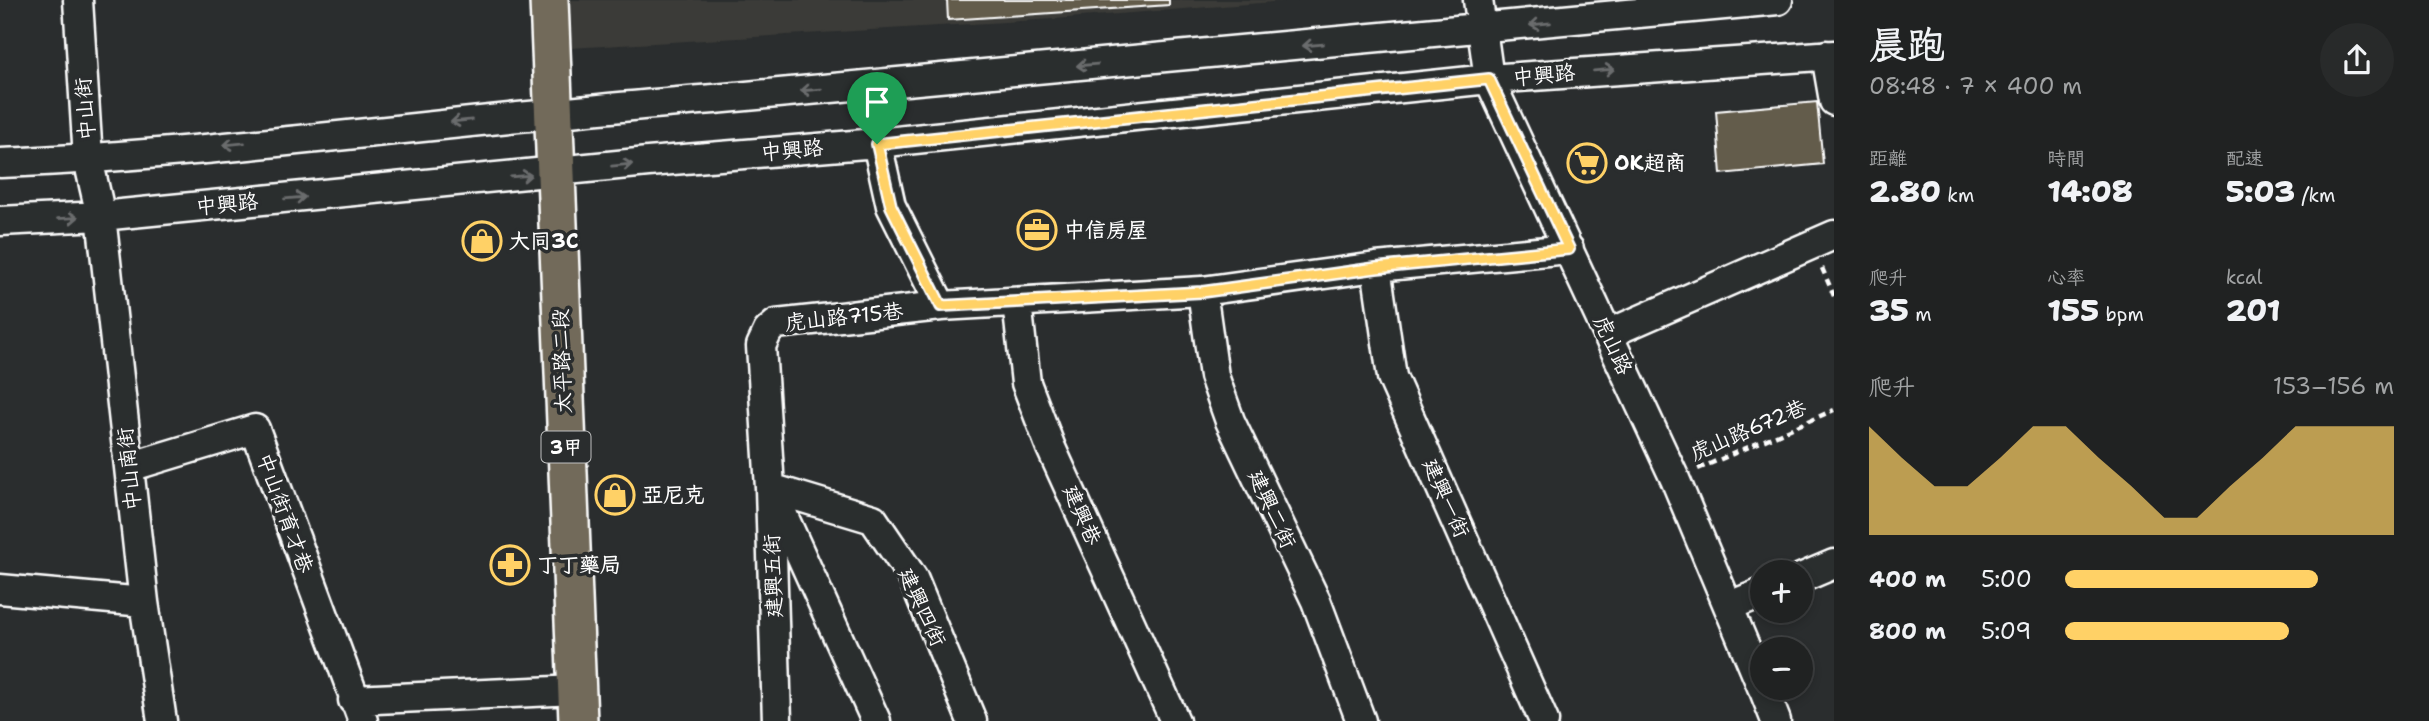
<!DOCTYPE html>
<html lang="zh-TW">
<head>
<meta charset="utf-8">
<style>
  :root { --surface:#202222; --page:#282a2a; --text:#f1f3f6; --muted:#a2a4a5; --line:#3d3f40; --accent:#ffd166 }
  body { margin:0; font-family:"Shantell Sans","LXGW WenKai TC",sans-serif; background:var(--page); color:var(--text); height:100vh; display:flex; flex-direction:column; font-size:26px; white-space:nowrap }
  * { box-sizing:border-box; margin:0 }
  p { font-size:23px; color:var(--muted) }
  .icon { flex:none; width:38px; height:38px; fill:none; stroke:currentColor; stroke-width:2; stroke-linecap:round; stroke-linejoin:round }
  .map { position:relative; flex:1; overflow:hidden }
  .sheet { display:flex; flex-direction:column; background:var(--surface); width:595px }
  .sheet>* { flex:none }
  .buttons { position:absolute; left:1750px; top:560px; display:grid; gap:14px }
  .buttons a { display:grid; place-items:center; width:63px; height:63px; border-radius:50%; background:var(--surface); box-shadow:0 4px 10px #0003,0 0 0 2px var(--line); font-size:35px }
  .pin { position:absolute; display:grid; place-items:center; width:60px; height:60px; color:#fff; margin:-72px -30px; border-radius:50% 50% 50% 0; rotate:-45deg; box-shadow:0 0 7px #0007 }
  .pin .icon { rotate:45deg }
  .round { display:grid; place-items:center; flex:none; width:74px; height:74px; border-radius:37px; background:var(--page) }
  .overview { display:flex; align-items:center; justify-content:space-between; height:119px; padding:0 35px }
  h1 { font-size:38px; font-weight:800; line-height:52px }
  .stats { display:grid; grid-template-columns:repeat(3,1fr); gap:10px; height:119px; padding:7px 35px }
  .stats div { display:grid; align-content:center }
  .stats b { font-size:30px; font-weight:800 }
  .stats small { font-size:19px; font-weight:400 }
  .stats p { font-size:19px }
  .chart { height:196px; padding:14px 35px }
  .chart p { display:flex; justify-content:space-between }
  .chart svg { width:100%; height:126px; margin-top:7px; fill:var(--accent); opacity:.7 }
  ul { padding:0 35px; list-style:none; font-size:23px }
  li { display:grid; grid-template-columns:112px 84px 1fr; align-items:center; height:52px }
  li i { height:18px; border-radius:9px; background:var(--accent) }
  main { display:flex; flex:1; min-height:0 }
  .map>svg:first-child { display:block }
  .built { fill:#3b3b37 }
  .building { fill:#645c4c; stroke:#fff; stroke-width:2 }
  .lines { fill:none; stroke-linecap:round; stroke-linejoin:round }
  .minor-casing { stroke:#fff; stroke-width:33 }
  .major-casing { stroke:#fff; stroke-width:42 }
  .path { stroke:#fff; stroke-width:4.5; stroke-dasharray:7 5; stroke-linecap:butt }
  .minor { stroke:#2a2d2e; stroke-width:28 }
  .major { stroke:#726b5a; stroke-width:37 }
  .oneway { stroke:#6a6c6d }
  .route-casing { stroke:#fff; stroke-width:14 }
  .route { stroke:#ffd166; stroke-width:9 }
  .labels { text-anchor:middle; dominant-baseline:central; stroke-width:7; stroke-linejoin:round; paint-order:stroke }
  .shield { fill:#2a2d2e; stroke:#bfc0c0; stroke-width:2 }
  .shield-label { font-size:19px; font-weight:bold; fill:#fff }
  .street-label { font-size:21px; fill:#fff; stroke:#2a2d2e }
  .poi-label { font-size:21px; font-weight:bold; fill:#fff; stroke:#2a2d2e; text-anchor:start }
</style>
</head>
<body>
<main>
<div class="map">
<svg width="1834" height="721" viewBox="0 0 1834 721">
  <rect width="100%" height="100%" fill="#2a2d2e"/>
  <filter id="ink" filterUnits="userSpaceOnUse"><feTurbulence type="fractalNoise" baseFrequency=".0143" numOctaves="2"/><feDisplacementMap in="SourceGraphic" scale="14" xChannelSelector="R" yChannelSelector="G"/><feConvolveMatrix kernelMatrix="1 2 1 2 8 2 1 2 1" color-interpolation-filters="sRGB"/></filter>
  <g filter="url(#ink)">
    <!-- built -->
    <path class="built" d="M569 0H1298L1054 19 570 48Z"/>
    <!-- building -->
    <path class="building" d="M947 0H1169V5L948 20Z
      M1817 102 1823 164 1721 174 1716 111Z"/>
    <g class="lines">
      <!-- minor casing -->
      <g class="minor-casing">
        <path id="minor" d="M78 0 88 159 101 216 144 602 162 721
          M1478 0 1489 79 1675 479 1762 687
          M1826 55 1834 101
          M877 143 891 206 941 306
          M0 163C238 153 476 117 714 99L1778 0
          M0 221 101 216 648 162 877 143 1489 79 1834 55
          M1376 267 1392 377 1544 721
          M1202 291 1214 376 1230 421 1316 601 1361 721
          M1017 302 1026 383 1051 448 1175 721
          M1608 334 1834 235
          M129 467 255 429 363 721
          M770 488 873 519 913 578 972 721
          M776 500 876 721
          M1801 578 1834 564
          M0 589 144 602
          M1729 606 1762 593
          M1763 688 1776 721
          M353 700 577 690
          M777 721 770 488 761 346 768 331 776 324 941 306 1202 291 1376 267 1569 249"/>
      </g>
      <!-- major casing -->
      <g class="major-casing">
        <path id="major" d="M549 0 578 721"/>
      </g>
      <!-- path -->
      <path class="path" d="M1822 268 1834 296
        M1698 469 1834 410"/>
      <!-- minor -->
      <use href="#minor" class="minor"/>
      <!-- major -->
      <use href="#major" class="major"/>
    </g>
    <!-- one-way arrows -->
    <defs><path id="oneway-shaft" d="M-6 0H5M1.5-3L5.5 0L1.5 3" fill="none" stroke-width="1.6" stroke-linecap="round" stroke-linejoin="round" transform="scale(1.75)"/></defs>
    <g class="oneway">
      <use href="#oneway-shaft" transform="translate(1540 24) rotate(174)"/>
      <use href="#oneway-shaft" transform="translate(1313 45) rotate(175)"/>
      <use href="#oneway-shaft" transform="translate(1087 65) rotate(175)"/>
      <use href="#oneway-shaft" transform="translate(1604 70) rotate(-5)"/>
      <use href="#oneway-shaft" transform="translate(811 90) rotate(175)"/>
      <use href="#oneway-shaft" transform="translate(461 121) rotate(174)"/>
      <use href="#oneway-shaft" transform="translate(234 144) rotate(174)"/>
      <use href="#oneway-shaft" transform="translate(622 165) rotate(-6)"/>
      <use href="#oneway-shaft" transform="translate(521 176) rotate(-5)"/>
      <use href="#oneway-shaft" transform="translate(295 198) rotate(-5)"/>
      <use href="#oneway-shaft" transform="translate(68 218) rotate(-3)"/>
    </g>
  </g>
  <g class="lines" filter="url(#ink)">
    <!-- route casing -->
    <g class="route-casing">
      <path id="route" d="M1489 79 1569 249 1376 268 1202 292 941 306 891 206 877 144Z"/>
    </g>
    <!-- route -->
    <use href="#route" class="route"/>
  </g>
  <!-- icons -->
  <defs>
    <g id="supermarket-ring" transform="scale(2.0125)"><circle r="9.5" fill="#2a2d2e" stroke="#ffd166" stroke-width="1.5"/><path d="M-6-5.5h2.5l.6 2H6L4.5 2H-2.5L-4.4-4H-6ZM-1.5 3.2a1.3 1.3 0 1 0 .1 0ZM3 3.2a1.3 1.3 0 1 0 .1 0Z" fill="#ffd166"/></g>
    <g id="office-ring" transform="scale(2.0125)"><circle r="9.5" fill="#2a2d2e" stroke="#ffd166" stroke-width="1.5"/><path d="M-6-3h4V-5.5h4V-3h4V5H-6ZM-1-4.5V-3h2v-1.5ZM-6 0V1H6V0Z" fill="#ffd166"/></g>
    <g id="shop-ring" transform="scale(2.0125)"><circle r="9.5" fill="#2a2d2e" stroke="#ffd166" stroke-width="1.5"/><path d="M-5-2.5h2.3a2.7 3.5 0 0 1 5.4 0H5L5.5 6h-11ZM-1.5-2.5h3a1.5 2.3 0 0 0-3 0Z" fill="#ffd166"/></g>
    <g id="pharmacy-ring" transform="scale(2.0125)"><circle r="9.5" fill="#2a2d2e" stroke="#ffd166" stroke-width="1.5"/><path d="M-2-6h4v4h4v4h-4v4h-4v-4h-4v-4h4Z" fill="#ffd166"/></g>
  </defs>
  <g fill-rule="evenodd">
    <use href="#supermarket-ring" x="1587" y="163"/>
    <use href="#office-ring" x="1037" y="230"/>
    <use href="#shop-ring" x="482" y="241"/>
    <use href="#shop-ring" x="615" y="495"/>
    <use href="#pharmacy-ring" x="510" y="565"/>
  </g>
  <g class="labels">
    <!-- shield labels -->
    <rect class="shield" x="541.5" y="431.5" width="49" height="31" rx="5"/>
    <g class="shield-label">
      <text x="566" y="447">3甲</text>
    </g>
    <!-- street labels -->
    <g class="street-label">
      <text transform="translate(1544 75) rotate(-5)">中興路</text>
      <text transform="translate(85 109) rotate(-94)">中山街</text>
      <text transform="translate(792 150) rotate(-5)">中興路</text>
      <text transform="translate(227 204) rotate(-5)">中興路</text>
      <text transform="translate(844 317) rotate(-6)">虎山路715巷</text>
      <text transform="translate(1613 345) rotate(65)">虎山路</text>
      <text transform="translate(562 361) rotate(-92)">太平路二段</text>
      <text transform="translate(1748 430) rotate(-23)">虎山路672巷</text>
      <text transform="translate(129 469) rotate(-96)">中山南街</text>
      <text transform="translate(1446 498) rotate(66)">建興一街</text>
      <text transform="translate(1272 509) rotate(65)">建興二街</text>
      <text transform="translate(285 513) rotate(70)">中山街育才巷</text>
      <text transform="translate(1082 515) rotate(66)">建興巷</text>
      <text transform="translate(773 576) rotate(-92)">建興五街</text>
      <text transform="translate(922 607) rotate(65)">建興四街</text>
    </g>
    <!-- poi labels -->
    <g class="poi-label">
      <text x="1614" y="163">OK超商</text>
      <text x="1064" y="230">中信房屋</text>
      <text x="509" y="241">大同3C</text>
      <text x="642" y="495">亞尼克</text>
      <text x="537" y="565">丁丁藥局</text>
    </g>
  </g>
</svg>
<div class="buttons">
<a>+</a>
<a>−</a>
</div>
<div class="pin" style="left:877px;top:144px;background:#1e9e55"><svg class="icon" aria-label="arrive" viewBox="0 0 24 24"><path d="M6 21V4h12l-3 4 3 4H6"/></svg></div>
</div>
<section class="sheet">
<div class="overview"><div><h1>晨跑</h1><p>08:48 · 7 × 400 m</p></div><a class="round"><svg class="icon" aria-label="share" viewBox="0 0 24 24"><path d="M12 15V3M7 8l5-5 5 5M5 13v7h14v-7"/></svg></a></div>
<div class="stats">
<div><p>距離</p><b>2.80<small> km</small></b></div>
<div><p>時間</p><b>14:08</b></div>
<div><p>配速</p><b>5:03<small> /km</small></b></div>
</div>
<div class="stats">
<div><p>爬升</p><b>35<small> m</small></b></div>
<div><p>心率</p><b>155<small> bpm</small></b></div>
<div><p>kcal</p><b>201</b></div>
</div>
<div class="chart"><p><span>爬升</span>153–156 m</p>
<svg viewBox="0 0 160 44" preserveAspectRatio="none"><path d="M0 44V6L10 17L20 27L30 27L40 17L50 6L60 6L70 17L80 27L90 38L100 38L110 27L120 17L130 6L140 6L150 6L160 6V44z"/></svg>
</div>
<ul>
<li><b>400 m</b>5:00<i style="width:77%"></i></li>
<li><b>800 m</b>5:09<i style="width:68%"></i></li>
</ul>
</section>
</main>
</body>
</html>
